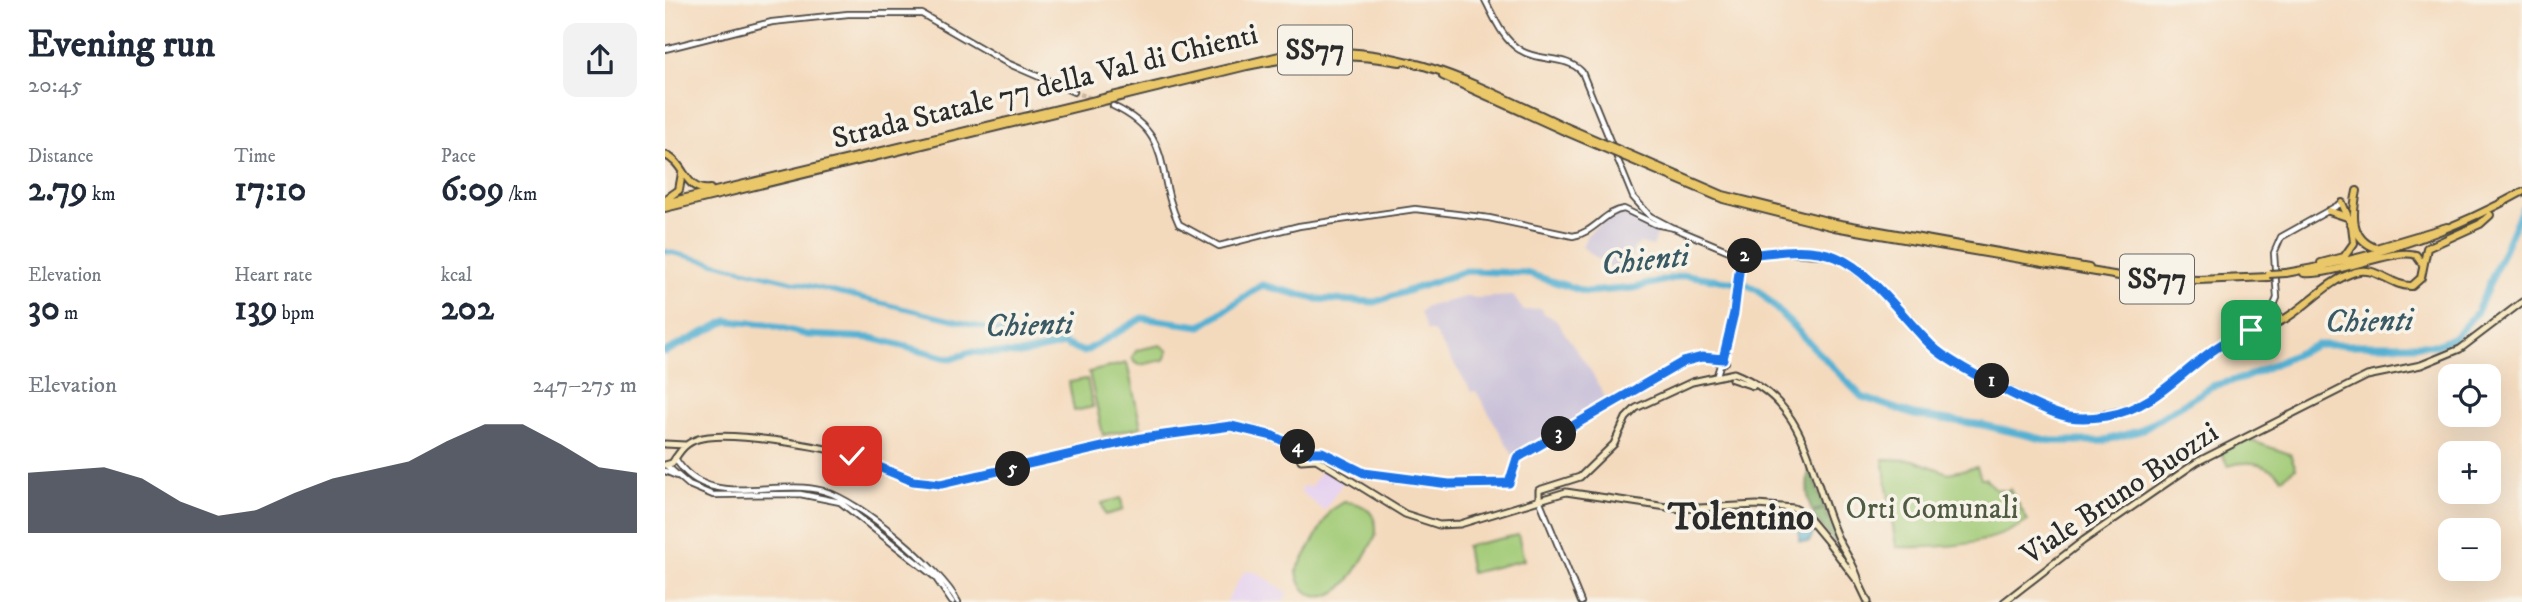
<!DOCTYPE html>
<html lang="en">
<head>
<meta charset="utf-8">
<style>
  :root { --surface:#fff; --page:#f2f2f3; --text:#1f2937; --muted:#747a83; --accent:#111827 }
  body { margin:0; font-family:"IM FELL DW Pica",serif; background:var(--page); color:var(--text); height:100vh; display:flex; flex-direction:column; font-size:26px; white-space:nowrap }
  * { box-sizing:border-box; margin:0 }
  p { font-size:23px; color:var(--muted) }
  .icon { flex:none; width:38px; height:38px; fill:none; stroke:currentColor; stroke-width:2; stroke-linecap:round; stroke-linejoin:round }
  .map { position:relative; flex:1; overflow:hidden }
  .sheet { display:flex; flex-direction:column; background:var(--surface); width:665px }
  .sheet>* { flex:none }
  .controls { position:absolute; left:1773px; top:364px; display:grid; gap:14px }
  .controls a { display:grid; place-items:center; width:63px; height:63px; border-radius:14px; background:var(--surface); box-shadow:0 7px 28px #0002; font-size:35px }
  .pin { position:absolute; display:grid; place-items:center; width:60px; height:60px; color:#fff; margin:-30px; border-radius:14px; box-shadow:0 4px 10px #0006 }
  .km { position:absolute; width:35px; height:35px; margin:-18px; border-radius:50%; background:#222; color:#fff; font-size:19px; line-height:35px; text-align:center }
  .round { display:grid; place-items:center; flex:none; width:74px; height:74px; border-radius:14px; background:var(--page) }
  .summary { display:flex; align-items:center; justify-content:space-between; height:119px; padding:0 28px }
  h1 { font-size:38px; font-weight:700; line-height:52px }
  .stats { display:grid; grid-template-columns:repeat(3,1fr); gap:10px; height:119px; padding:7px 28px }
  .stats div { display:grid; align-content:center }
  .stats b { font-size:35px; font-weight:700 }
  .stats small { font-size:19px; font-weight:400 }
  .stats p { font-size:19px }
  .chart { height:196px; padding:14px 28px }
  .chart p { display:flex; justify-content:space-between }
  .chart svg { width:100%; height:126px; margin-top:7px; fill:var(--accent); opacity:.7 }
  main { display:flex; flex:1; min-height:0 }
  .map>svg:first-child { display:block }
  .built { fill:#e6d2f0 }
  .industrial { fill:#c8bfd8 }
  .green { fill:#a2cb77; stroke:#667b51; stroke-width:2 }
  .forest { fill:#81af68; stroke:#566d4a; stroke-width:2 }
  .water { fill:#54b0d2; stroke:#406e7e; stroke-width:2 }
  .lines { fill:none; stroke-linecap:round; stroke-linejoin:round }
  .canal { stroke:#54b0d2; stroke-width:4.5 }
  .river { stroke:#54b0d2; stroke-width:7 }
  .tertiary-tunnel { stroke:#ccb7a0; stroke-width:4.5; stroke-dasharray:4.5 2; stroke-linecap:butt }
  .tertiary-casing { stroke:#494541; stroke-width:8 }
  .secondary-casing { stroke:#494541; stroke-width:9 }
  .trunk-casing { stroke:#494541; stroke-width:10 }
  .tertiary { stroke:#fff; stroke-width:4.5 }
  .secondary { stroke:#f7e9c3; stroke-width:5 }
  .trunk { stroke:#eac769; stroke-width:6 }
  .trunk-bridge-casing { stroke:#494541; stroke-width:10; stroke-linecap:butt }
  .trunk-bridge { stroke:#eac769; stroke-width:6 }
  .route-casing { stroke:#fff; stroke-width:14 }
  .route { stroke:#1a73e8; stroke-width:9 }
  .labels { text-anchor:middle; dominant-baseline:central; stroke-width:7; stroke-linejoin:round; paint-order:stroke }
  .shield { fill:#f7f3e8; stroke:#686764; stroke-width:2 }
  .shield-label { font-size:28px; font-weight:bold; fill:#2b2b2b }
  .street-label { font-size:30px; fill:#2b2b2b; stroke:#f7f3e8 }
  .park-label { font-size:30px; fill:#4f5b42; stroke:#f7f3e8 }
  .water-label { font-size:32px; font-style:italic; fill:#395a65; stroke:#f7f3e8 }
  .district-label { font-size:37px; font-weight:bold; fill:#2b2b2b; stroke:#f7f3e8 }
</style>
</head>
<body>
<main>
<section class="sheet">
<div class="summary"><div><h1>Evening run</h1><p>20:45</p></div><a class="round"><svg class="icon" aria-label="share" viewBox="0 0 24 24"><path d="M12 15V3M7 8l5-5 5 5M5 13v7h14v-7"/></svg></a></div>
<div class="stats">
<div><p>Distance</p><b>2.79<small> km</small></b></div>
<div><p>Time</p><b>17:10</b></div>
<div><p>Pace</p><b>6:09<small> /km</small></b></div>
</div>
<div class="stats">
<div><p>Elevation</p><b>30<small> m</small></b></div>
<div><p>Heart rate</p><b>139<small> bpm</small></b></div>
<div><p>kcal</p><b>202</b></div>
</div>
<div class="chart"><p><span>Elevation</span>247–275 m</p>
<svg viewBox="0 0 160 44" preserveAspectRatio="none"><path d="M0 44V23L10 22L20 21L30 25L40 33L50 38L60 36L70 30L80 25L90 22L100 19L110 12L120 6L130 6L140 13L150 21L160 23V44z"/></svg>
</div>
</section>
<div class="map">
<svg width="1857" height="602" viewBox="0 0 1857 602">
  <rect width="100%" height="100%" fill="#f7f3e8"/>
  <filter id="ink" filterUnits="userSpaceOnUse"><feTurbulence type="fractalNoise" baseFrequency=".0143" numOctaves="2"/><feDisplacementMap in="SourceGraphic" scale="14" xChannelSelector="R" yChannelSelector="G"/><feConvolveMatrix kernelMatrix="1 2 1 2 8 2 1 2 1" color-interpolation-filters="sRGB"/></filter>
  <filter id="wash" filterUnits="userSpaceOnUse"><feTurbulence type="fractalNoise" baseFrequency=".00686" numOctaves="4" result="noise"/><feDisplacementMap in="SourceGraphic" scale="28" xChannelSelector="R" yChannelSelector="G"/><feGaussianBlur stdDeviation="1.57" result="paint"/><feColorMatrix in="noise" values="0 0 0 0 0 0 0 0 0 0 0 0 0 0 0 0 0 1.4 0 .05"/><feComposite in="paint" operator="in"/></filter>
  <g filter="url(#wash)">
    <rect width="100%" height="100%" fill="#f4dabd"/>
    <!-- built -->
    <path class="built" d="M658 467 679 481 659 511 635 491 639 485 645 488Z
      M583 571 593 573 623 593 617 602H561L578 573Z"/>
    <!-- industrial -->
    <path class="industrial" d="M960 211 994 231 988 246 975 243 969 248 958 277 917 247 922 235 942 218Z
      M804 296 810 298 848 296 859 311 875 308 878 313 890 319 926 371 943 403 848 455 811 391 807 392 768 331H762L755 312 760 307Z"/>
    <!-- green -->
    <path class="green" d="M495 345 503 351 499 360 475 365 469 362 467 357 472 350Z
      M462 363 476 427 438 435 424 372Z
      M422 379 428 407 409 411 404 382Z
      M1581 439 1625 454 1631 468 1617 478C1604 464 1585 459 1563 466L1556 452Z
      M1218 459 1249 460 1283 473 1312 467 1316 478H1320L1330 489 1341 491 1345 489 1363 521C1322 547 1279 548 1231 547Z
      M456 498 458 510 440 515 437 503Z
      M679 502C701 502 715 516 710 538 697 558 680 602 650 596 638 592 633 582 632 570L665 511Z
      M853 535 859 560 806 573 801 546Z"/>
    <!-- forest -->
    <path class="forest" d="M1146 463 1152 489 1175 548 1150 518 1148 513 1158 509 1147 511C1140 493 1142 478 1146 463Z"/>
    <!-- water -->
    <path class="water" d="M1139 518 1150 530 1144 542 1134 541V523Z"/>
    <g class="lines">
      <!-- canal -->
      <path class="canal" d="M0 251 388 344H399"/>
      <!-- river -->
      <path class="river" d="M0 352 62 321 102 324 142 335 207 338 286 359 305 352 355 354 399 344 419 352 477 318 536 326 597 285 651 299 710 302 801 271 861 273 921 292 968 288 1021 275 1081 284 1094 291 1197 397 1249 415 1318 425 1386 441H1437L1474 431 1547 386 1579 378 1651 345H1772L1790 337 1812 312 1857 209"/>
    </g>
  </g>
  <g filter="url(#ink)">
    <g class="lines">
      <!-- tertiary-tunnel -->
      <path class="tertiary-tunnel" d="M409 92 448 106"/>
      <!-- tertiary casing -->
      <g class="tertiary-casing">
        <path id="tertiary" d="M820 0C829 17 838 40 855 50 873 62 902 55 917 72L968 197 985 216 1008 228
          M0 49 107 22 183 14H257L342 63 409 92
          M448 106C511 136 489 172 514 224L554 246 634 226 750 209 824 218 908 236C929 233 940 211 959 209L990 224 1009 228 1076 256 1110 252 1170 256 1201 278 1277 356 1390 413 1419 418 1463 409 1497 392 1556 344 1604 317 1612 298 1609 253 1616 237 1677 203
          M1061 353 1076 256
          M1052 375 1055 365 1061 362 1057 359 1054 363
          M641 452C663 452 676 466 697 472 744 485 796 485 844 483L852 458 1018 362 1037 357 1056 359
          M10 458C42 512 107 477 159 491 195 501 276 569 293 602
          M1 465 24 485 48 495 135 494 175 502 270 577 287 602
          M0 471 12 476
          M874 499 916 602"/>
      </g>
      <!-- secondary casing -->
      <g class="secondary-casing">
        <path id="secondary" d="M1067 379 1088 386
          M0 444 20 445
          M627 446 636 460 651 459 740 514 774 525 795 524 901 492 1015 509 1092 505 1129 508 1139 513 1163 542 1194 583 1203 602
          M0 465 7 463C15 452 18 444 33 439 61 430 160 446 189 457 218 467 244 485 276 484L477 438 550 426 590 430 641 452 642 458
          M874 499V490L915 477 949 444 961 418 971 408 1027 382 1069 373C1144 403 1143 470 1171 534 1177 550 1191 565 1194 582
          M1339 602 1419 540 1532 462 1702 376 1756 365 1795 349 1857 302"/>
      </g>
      <!-- trunk casing -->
      <g class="trunk-casing">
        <path id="trunk" d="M778 76 897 130
          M0 155C21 163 19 192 45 189
          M1692 191C1687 214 1685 239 1711 248L1782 227
          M1 199 14 190 17 173
          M0 203 631 52C741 45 803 81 899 126
          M0 208 582 66C634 55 682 52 735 62
          M1664 211 1682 217
          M1170 223 1424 268
          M1169 227 1460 277 1533 280 1604 277
          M1656 263 1679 257 1689 243 1687 226 1677 203
          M1621 273C1706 259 1782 234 1857 192
          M1639 273C1670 276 1730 247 1751 255L1758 265
          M1609 308 1615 318
          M1604 317 1620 319
          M1585 330C1631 327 1651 284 1690 272 1711 265 1726 287 1747 286L1756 278 1762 248 1815 224 1825 215"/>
      </g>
      <!-- tertiary -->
      <use href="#tertiary" class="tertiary"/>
      <!-- secondary -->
      <use href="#secondary" class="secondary"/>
      <!-- trunk -->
      <use href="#trunk" class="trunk"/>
      <!-- trunk-bridge casing -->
      <g class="trunk-bridge-casing">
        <path id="trunk-bridge" d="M899 126 1058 195 1170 223
          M897 130 1058 199 1169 227
          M1604 274 1621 273"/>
      </g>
      <!-- trunk-bridge -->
      <use href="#trunk-bridge" class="trunk-bridge"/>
    </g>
  </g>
  <g class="lines" filter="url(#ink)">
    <!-- route casing -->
    <g class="route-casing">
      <path id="route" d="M187 456 248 481 276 484 477 438 566 426 608 436 641 452H657L699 473 784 484 844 483 852 458 1018 362 1037 357 1058 359 1069 313 1076 256C1105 253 1143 245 1171 257 1206 271 1240 320 1268 347 1285 364 1380 413 1404 417 1416 419 1429 418 1441 416 1501 407 1531 348 1586 330"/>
    </g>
    <!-- route -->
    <use href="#route" class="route"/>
  </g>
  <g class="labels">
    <!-- shield labels -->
    <g class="shield">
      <rect x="613" y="25.5" width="74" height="49" rx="5"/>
      <rect x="1455" y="254.5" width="74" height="49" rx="5"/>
    </g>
    <g class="shield-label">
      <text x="650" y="50">SS77</text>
      <text x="1492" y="279">SS77</text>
    </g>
    <!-- street labels -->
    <g class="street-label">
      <text transform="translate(380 87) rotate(-14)">Strada Statale 77 della Val di Chienti</text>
      <text transform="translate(1455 494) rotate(-34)">Viale Bruno Buozzi</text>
    </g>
    <!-- park labels -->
    <g class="park-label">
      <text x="1267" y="509">Orti Comunali</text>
    </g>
    <!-- water labels -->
    <g class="water-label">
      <text transform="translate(980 261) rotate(-6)">Chienti</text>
      <text transform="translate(1704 322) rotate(-1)">Chienti</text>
      <text transform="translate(364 326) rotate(-2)">Chienti</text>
    </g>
    <!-- district labels -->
    <g class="district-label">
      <text x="1076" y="518">Tolentino</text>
    </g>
  </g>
</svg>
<div class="controls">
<a><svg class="icon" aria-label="locate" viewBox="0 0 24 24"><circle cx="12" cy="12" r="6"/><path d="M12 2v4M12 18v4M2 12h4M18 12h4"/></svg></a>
<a>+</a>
<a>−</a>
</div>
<div class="pin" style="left:1586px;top:330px;background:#1e9e55"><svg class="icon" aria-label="arrive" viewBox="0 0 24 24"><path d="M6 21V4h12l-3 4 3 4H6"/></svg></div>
<div class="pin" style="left:187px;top:456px;background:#d93025"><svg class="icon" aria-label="check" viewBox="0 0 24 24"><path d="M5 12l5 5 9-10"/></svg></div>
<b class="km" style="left:1327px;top:381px">1</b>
<b class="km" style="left:1080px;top:256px">2</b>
<b class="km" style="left:894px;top:434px">3</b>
<b class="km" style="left:633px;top:447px">4</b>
<b class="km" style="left:348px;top:469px">5</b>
</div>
</main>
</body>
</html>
